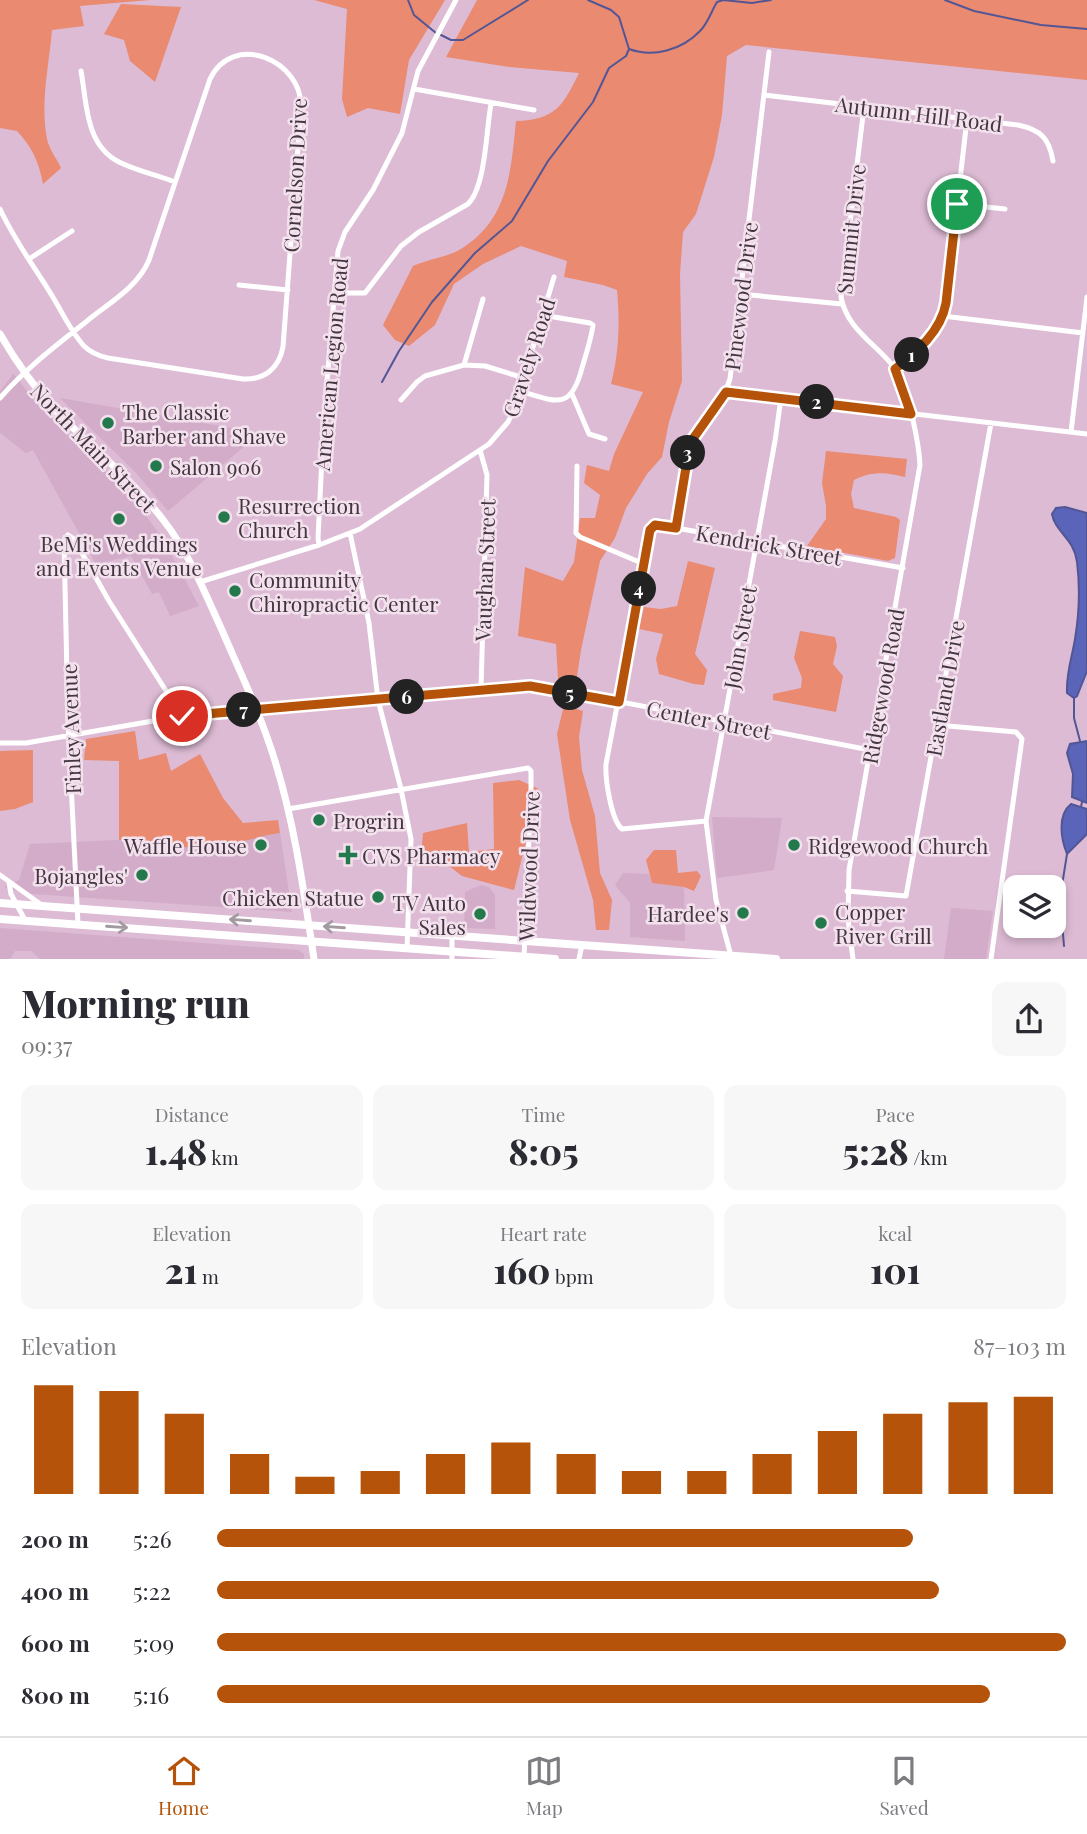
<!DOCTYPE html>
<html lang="en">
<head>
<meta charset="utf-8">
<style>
  :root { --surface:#fff; --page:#f7f7f7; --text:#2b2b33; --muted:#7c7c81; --line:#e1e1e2; --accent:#b45309 }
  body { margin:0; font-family:"Playfair Display",serif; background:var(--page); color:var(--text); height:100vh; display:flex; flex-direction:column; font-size:26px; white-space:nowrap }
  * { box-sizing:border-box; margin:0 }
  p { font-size:23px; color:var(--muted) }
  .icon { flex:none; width:38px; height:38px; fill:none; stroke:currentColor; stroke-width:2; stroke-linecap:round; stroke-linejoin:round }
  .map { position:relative; height:959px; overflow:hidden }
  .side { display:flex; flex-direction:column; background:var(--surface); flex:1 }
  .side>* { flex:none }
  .fabs { position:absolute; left:1003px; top:875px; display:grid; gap:14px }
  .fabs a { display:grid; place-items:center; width:63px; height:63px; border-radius:14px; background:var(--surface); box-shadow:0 4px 10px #0003; font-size:35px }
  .pin { position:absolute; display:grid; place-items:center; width:60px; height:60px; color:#fff; margin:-30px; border:4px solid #fff; border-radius:50%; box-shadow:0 2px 7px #0007 }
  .km { position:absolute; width:35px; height:35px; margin:-18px; border-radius:50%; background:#222; color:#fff; font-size:19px; line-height:35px; text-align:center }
  .round { display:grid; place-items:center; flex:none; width:74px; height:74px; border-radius:14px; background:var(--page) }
  .summary { display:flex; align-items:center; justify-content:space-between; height:119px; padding:0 21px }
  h1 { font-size:38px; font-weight:800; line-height:52px }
  .metrics { display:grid; grid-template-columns:repeat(3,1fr); gap:10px; height:119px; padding:7px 21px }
  .metrics div { display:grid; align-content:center; border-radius:14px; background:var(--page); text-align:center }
  .metrics b { font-size:35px; font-weight:800 }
  .metrics small { font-size:19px; font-weight:400 }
  .metrics p { font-size:19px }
  .chart { height:196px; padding:14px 21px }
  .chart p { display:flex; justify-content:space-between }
  .chart svg { width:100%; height:126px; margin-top:7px; stroke:var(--accent); stroke-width:6 }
  ul { padding:0 21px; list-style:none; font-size:23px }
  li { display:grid; grid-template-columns:112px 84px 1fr; align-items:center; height:52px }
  li i { height:18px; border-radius:9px; background:var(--accent) }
  .menu { display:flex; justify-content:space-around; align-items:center; height:98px; border-top:2px solid var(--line); background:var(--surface); font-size:19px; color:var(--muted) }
  .menu a { display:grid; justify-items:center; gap:4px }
  .menu .active { color:var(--accent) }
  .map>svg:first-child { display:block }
  .built { fill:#d2acc8 }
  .green { fill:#e98a71 }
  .water { fill:#5a64b9; stroke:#535695; stroke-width:2 }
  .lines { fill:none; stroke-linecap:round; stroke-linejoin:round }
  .stream { stroke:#535695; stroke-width:2 }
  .street { stroke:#fff; stroke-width:5 }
  .secondary { stroke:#fff; stroke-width:7 }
  .primary { stroke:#fff; stroke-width:8 }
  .oneway { stroke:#a29aa0 }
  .route-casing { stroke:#fff; stroke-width:14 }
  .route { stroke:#b45309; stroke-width:9 }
  .poi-dot { fill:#24794c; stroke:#f3e2ee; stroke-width:2.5 }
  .labels { text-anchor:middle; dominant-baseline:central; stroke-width:5; stroke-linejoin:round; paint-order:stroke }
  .street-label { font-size:21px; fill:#443640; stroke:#f3e2ee }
  .poi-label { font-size:21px; fill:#443640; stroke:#f3e2ee; text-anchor:start }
</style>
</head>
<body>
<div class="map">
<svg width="1087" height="959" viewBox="0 0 1087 959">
  <rect width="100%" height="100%" fill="#ddbbd4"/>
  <!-- built -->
  <path class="built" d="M13 373 37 404 136 502 163 539 199 606 170 616 159 592 152 594 131 556 96 564 33 450 26 453 0 433V391L11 377Z
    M60 398 260 433 168 511 137 474Z
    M712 817 782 818 774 870 717 878Z
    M280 833 292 912 33 894 4 887 19 880 30 844 119 840 211 848 238 844 256 836Z
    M623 873 649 874 652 883 684 887 685 941 630 937V903L615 885Z
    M481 885 489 887 495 895V929L464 928 465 892Z
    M951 908 993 911 986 959H944Z
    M0 928 298 950 304 954V959H40L31 951H15L10 959H0Z"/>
  <!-- green -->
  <path class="green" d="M0 0H150L80 6 84 26 52 30C49 66 40 103 47 139 49 149 57 159 61 168L43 184C39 162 32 147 17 131L0 128Z
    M314 0H445L409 60 400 114 368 108 347 117 342 99 347 9Z
    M477 0H1087V80L746 45 727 56 722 115 714 157 696 214 683 232 680 274 682 381 669 422 662 457 647 474 626 508 615 538 600 561 581 650 576 683 558 679 556 644 518 636 525 567 563 581 574 562 580 518H595L600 495 584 483 587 465 609 471 614 454 643 392 611 384C619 353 620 322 617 290L603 285 564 277 567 261 521 246 483 264 454 284 435 325 409 346 395 340 383 325 413 266C428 259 450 257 464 247 509 217 511 170 516 121 555 120 563 106 579 73L509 67 446 57Z
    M121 4 181 7 155 82 130 61 124 40 104 34Z
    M826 451 907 459 905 477C885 472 872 471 854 480L851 494 854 508 896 517 900 520 895 558 888 561 807 546 826 519V506L822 483Z
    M688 561 715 568 695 654 707 670 704 685 694 684 659 674 656 659 663 634 639 629 644 607 661 609 677 606Z
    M800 631 835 637 837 646 833 664 843 676 836 712 773 700V694L801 688 802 678 794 658Z
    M564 705 583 711 579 737 582 770 595 816 600 873 612 900 609 930H596L593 900 570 820 557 734Z
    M135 731 139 760 166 753 171 771 200 754 223 798 243 823 278 820 280 833C257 836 237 845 214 847 185 850 149 842 119 840V761L84 760 86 739Z
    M33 750V802L15 809 0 811V751Z
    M519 780 539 789 514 890 462 876 449 866 420 867 423 833 467 823 469 852 494 849 493 783Z
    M654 850H676L678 873 697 871 701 876 694 891 684 887 652 883 646 860Z"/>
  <!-- water -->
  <path class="water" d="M1065 507 1087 513V671L1077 696 1074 698 1067 693C1066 673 1072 658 1075 639 1079 615 1080 586 1077 562 1074 538 1055 532 1052 514L1056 508Z
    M1087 741V803L1072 797 1073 774 1067 753 1070 744Z
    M1071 804 1087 809V834L1067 854C1061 839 1057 815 1071 804Z"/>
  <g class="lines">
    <!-- stream -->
    <path class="stream" d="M408 0 414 15 436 33
      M588 0 611 10 619 17 629 49C653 58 682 50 700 31 708 23 711 12 717 2L723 0 752 3 771 0
      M945 0 974 11 1041 25 1087 29
      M441 35 451 40H463L528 0
      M382 382 399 351 432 302 475 253 512 221 548 161 593 102 609 68 626 56 629 49
      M1074 698V718L1080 741
      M1081 807 1082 802
      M1064 946 1060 898 1067 854"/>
    <!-- street -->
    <path class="street" d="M81 71C87 103 85 145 119 162 137 171 157 175 175 182
      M414 89 534 110
      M764 95 1018 125C1041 130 1049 138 1053 161
      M957 204 1005 209
      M0 209C14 240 36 269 54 299 63 314 72 333 84 346 90 352 99 356 108 358L243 379C265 380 279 368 283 347L301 107C302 60 233 31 210 79L149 260C138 287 109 303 87 321 57 345 26 368 0 398
      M29 259 72 231
      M239 285 288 290
      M335 293H365L401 246 419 232 468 204C486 186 486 130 491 104
      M740 294 842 304
      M943 316 1083 333
      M464 365 483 299
      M895 369 929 337 945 310 967 119
      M520 391C556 402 571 411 582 368 586 354 591 340 593 325L590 323 542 315
      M726 392 1087 434
      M572 394 589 434 605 439
      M401 400 417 382 425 376 464 365 485 366 524 378
      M1071 432 1087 297
      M480 450 487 475 481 690
      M577 466 576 533 580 537 644 564
      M676 528 690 443 724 395 730 379 769 52
      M350 533 369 623 378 700 401 789 411 839 407 948
      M319 545 318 538 324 417 338 251 345 232 373 190 402 133 418 71 456 0
      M200 582 319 545 360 529 489 444 508 422 514 410 554 277
      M937 725 1016 732 1022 739 991 959
      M0 743H26L182 716 245 709 262 711 538 686 870 750
      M288 809 528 768 531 771V790L524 958
      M706 821 622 829C611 820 605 778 606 764L651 528 655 525 676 528 903 568
      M0 875 43 906
      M9 882 11 894 25 920
      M847 891 906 896 991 423
      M78 924 68 722 64 541 68 535 74 539 109 601 182 716
      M452 936V959
      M731 956 716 900 706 821 775 441 781 398
      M579 959 582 945
      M853 959 848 919 849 870 920 465C919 443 908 389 896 370 880 346 847 331 841 297L864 107"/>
    <!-- secondary -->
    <path class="secondary" d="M0 334C16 362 34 387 56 411 92 448 132 479 164 521 189 553 204 591 221 628 240 672 261 715 275 761 295 825 304 893 314 959"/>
    <!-- primary -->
    <path class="primary" d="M0 903 776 959
      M0 919 555 959"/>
  </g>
  <!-- one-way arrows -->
  <defs><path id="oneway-shaft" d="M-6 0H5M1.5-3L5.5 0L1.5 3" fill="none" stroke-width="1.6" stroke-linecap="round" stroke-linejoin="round" transform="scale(1.75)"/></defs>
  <g class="oneway">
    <use href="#oneway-shaft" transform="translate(240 920) rotate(-176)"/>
    <use href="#oneway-shaft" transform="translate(117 927) rotate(4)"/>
    <use href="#oneway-shaft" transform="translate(334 927) rotate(-176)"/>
  </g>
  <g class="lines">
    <!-- route casing -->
    <g class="route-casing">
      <path id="route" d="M182 716 530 686 619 702 650 530 655 525 676 528 690 443 726 392 911 414 895 369C917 352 941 331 946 303L957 204"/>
    </g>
    <!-- route -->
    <use href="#route" class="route"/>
  </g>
  <!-- markers -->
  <g class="poi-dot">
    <circle cx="108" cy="423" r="7"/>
    <circle cx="156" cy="466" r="7"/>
    <circle cx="224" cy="517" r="7"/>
    <circle cx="119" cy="519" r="7"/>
    <circle cx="235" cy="591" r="7"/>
    <circle cx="319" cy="820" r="7"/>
    <circle cx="261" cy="845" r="7"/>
    <circle cx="794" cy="845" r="7"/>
    <path d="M344.5 844.5h7v7h7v7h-7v7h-7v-7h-7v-7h7z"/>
    <circle cx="142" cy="875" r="7"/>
    <circle cx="378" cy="897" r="7"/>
    <circle cx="743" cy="913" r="7"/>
    <circle cx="480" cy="914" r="7"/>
    <circle cx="821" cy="923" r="7"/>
  </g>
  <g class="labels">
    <!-- street labels -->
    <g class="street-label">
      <text transform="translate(919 113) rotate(7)">Autumn Hill Road</text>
      <text transform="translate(294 175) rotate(-87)">Cornelson Drive</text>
      <text transform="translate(850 229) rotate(-84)">Summit Drive</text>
      <text transform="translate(740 296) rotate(-83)">Pinewood Drive</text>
      <text transform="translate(528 357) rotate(-72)">Gravely Road</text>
      <text transform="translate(330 364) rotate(-85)">American Legion Road</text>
      <text transform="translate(94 447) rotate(46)">North Main Street</text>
      <text transform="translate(769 544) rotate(10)">Kendrick Street</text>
      <text transform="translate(484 570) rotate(-88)">Vaughan Street</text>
      <text transform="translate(739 637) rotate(-80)">John Street</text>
      <text transform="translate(882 686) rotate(-80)">Ridgewood Road</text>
      <text transform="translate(944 688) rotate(-80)">Eastland Drive</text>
      <text transform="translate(709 719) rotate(11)">Center Street</text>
      <text transform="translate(70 729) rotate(-92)">Finley Avenue</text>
      <text transform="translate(528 866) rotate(-88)">Wildwood Drive</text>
    </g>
    <!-- poi labels -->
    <g class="poi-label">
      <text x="122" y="411">The Classic<tspan x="122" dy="24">Barber and Shave</tspan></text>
      <text x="170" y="466">Salon 906</text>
      <text x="238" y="505">Resurrection<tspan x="238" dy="24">Church</tspan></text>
      <text x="119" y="543" text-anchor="middle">BeMi's Weddings<tspan x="119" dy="24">and Events Venue</tspan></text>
      <text x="249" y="579">Community<tspan x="249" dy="24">Chiropractic Center</tspan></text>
      <text x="333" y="820">Progrin</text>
      <text x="247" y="845" text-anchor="end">Waffle House</text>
      <text x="808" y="845">Ridgewood Church</text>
      <text x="362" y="855">CVS Pharmacy</text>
      <text x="128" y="875" text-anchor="end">Bojangles'</text>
      <text x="364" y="897" text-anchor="end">Chicken Statue</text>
      <text x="466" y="902" text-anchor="end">TV Auto<tspan x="466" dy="24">Sales</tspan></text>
      <text x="835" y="911">Copper<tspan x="835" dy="24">River Grill</tspan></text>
      <text x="729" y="913" text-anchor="end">Hardee's</text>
    </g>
  </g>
</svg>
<div class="fabs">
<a><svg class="icon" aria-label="layers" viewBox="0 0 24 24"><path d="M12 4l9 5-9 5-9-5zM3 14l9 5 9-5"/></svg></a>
</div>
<div class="pin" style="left:957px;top:204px;background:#1e9e55"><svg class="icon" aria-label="arrive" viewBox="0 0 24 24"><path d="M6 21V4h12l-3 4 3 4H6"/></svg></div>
<div class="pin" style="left:182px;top:716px;background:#d93025"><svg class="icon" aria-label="check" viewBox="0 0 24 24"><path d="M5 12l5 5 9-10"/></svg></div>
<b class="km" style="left:912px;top:355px">1</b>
<b class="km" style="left:817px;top:402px">2</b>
<b class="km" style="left:688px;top:453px">3</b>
<b class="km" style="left:639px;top:589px">4</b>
<b class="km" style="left:570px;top:693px">5</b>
<b class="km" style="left:407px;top:697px">6</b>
<b class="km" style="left:244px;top:710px">7</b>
</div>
<section class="side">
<div class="summary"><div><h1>Morning run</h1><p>09:37</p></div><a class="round"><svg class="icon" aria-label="share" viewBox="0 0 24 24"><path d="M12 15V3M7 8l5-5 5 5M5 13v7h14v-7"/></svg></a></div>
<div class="metrics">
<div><p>Distance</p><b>1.48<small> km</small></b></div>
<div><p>Time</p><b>8:05</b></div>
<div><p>Pace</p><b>5:28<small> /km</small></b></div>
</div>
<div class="metrics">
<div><p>Elevation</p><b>21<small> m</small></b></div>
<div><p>Heart rate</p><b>160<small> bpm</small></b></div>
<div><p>kcal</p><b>101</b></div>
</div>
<div class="chart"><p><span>Elevation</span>87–103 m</p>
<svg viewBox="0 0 160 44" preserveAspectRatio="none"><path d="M5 44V6M15 44V8M25 44V16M35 44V30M45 44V38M55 44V36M65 44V30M75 44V26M85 44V30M95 44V36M105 44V36M115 44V30M125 44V22M135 44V16M145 44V12M155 44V10"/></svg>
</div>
<ul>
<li><b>200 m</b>5:26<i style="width:82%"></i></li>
<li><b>400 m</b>5:22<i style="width:85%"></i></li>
<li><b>600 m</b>5:09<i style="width:100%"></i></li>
<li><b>800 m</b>5:16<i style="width:91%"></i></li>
</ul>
</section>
<nav class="menu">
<a class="active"><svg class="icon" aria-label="home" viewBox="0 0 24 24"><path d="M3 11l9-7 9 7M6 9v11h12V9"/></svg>Home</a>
<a><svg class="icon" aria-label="map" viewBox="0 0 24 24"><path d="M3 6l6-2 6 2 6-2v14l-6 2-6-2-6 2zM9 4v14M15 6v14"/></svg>Map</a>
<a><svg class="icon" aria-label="saved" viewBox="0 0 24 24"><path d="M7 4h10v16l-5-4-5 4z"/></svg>Saved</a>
</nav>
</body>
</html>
